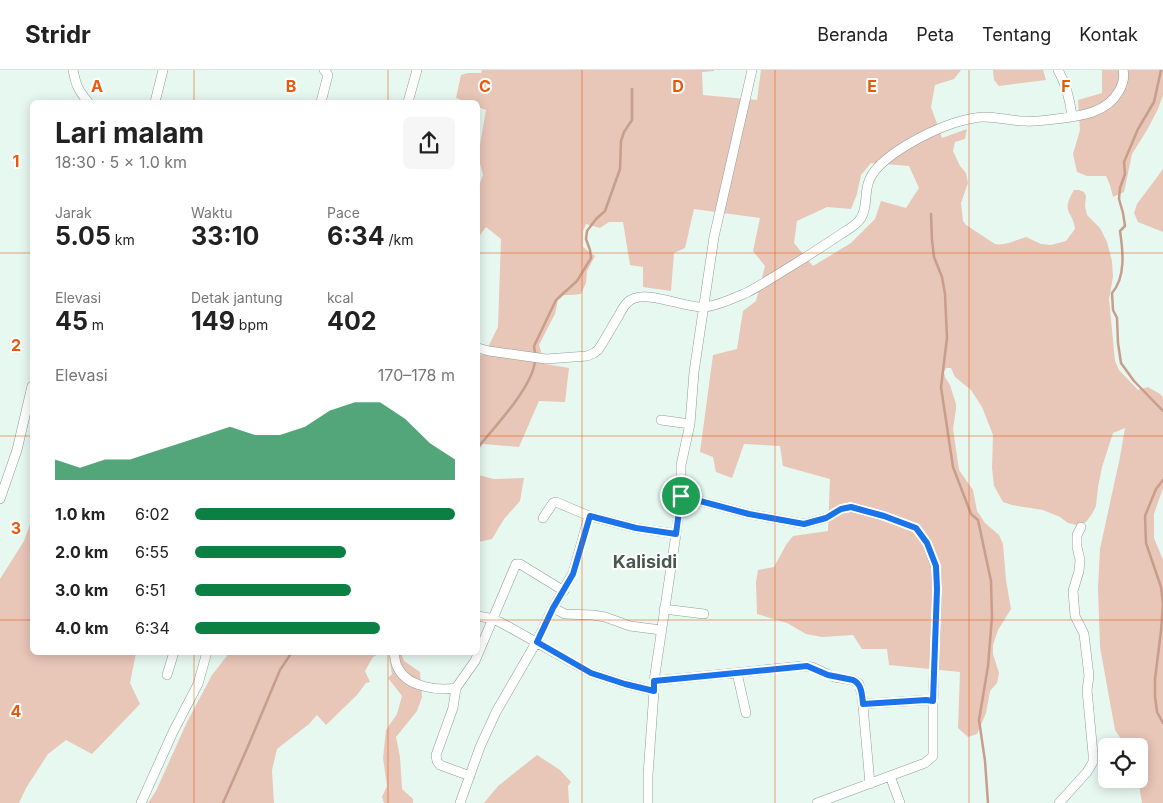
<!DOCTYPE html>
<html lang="id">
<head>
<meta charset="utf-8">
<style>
  :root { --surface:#fff; --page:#f6f6f6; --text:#222; --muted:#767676; --line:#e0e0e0; --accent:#0b8043 }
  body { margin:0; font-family:Inter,sans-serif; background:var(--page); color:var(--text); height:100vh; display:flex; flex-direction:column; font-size:19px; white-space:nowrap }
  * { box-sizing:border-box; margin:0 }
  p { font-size:16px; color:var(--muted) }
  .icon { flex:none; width:28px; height:28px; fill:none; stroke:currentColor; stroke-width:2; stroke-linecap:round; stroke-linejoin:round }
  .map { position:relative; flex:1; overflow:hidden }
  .side { position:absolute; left:30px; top:30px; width:450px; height:555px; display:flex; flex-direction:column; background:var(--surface); border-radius:8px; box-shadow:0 2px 12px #0003 }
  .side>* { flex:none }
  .tools { position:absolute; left:1098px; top:668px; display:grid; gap:10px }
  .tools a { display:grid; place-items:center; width:50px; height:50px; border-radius:8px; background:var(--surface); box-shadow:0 2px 12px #0003; font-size:25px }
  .pin { position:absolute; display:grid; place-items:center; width:42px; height:42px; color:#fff; margin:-21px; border:2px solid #fff; border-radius:50%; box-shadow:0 1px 5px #0007 }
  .round { display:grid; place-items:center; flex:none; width:52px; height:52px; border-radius:8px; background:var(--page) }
  .head { display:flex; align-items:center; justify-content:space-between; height:85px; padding:0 25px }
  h1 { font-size:28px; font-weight:700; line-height:38px }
  .metrics { display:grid; grid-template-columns:repeat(3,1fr); gap:8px; height:85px; padding:5px 25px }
  .metrics div { display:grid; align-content:center }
  .metrics b { font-size:25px; font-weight:700 }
  .metrics small { font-size:14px; font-weight:400 }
  .metrics p { font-size:14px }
  .chart { height:140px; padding:10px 25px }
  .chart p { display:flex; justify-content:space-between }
  .chart svg { width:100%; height:90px; margin-top:5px; fill:var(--accent); opacity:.7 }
  ul { padding:0 25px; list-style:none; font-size:16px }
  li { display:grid; grid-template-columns:80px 60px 1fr; align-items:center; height:38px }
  li i { height:12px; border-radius:6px; background:var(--accent) }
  header { display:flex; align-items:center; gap:30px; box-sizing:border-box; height:70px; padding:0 25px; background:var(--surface); border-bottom:1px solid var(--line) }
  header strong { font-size:24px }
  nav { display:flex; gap:28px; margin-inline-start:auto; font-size:18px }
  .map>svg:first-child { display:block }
  .green { fill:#e8c6b8; fill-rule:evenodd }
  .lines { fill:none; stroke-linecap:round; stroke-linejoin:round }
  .stream { stroke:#c89d8c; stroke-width:2.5 }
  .minor-casing { stroke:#8e9e97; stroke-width:10 }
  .minor { stroke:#fff; stroke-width:9 }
  .route-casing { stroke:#fff; stroke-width:10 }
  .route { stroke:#1a73e8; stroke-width:6 }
  .grid { fill:none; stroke:#e8590c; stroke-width:1; stroke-opacity:0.55 }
  .labels { text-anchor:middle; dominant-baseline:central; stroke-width:4; stroke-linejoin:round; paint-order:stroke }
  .quarter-label { font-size:18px; font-weight:bold; fill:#495751; stroke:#fff }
  .grid-label { font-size:16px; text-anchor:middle; font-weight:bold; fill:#e8590c; stroke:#fff; stroke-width:4; stroke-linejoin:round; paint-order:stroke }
</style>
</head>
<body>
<header>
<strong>Stridr</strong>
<nav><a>Beranda</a><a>Peta</a><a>Tentang</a><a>Kontak</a></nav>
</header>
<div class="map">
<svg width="1163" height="733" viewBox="0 0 1163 733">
  <rect width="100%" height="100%" fill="#e7f8f1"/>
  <!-- green -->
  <path class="green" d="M482 0H714V1L702 2 703 25 757 30 761 0H961L954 9 935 15 931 37 942 68 967 59 965 69 955 72 953 81 960 96 966 103 968 113 961 133 963 151 966 155 995 174C1005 176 1016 170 1026 167L1041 174 1051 175 1066 171 1075 159C1073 140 1060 144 1074 120H1079L1084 122 1086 126 1085 136 1087 145 1100 158 1107 172 1112 191 1113 207 1109 229 1115 291 1119 300 1138 320 1148 317 1160 324 1163 327V418L1154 444V468L1163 490V733H1142L1138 709H1139V676H1126L1115 660 1100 577 1098 518 1100 479 1120 387 1125 358 1113 363 1102 397 1098 417 1096 436 1092 444 1086 452 1077 455 1068 453 1060 447 1043 440 1012 435 1003 432 994 416 992 398 993 365 982 337 971 320 955 307 951 298H946L944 302 945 307 950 315 956 334V339L953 359 959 400 973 420 977 441 985 453 999 465 1003 474 1006 510 1011 539 998 560 993 575V584L999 603 997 613 990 621 986 643 977 664 968 667 958 658 960 602 889 595 887 579H862L853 565 822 567 806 564 787 553 757 544 756 512 758 500 774 497 786 475 793 466 828 461 830 409 783 396 780 376 744 374 732 408 716 402 713 387 700 382 713 285 737 279 743 241 756 231 765 196 753 181 760 148 694 139 685 178 674 183 671 221 643 217V197L630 195 623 152H609L600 158 586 154 583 161V177L595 186 587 201 586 213 581 224 571 225H564L558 230 555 244 539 275 545 294 569 298 565 332 539 331 519 377 483 374 478 381V284L484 285 498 257 501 169 486 157 478 168V118L483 105 478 86 486 40 478 37V32H467L456 28 461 5 468 3H481ZM871 93 909 96 919 118 906 138 881 131 875 149 851 173 813 196 794 173 797 151 827 137 851 139 857 124 861 105Z
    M993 0H1043L1046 10 999 16 994 10Z
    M1102 0H1163V25L1158 39 1147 60 1132 84 1124 122 1113 127 1110 115 1106 106H1087L1077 102 1073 84 1080 60 1078 30 1102 23Z
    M1163 99V162L1138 152 1134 143 1137 134Z
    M478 405 494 409 524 408 520 431 504 449 492 469 478 472Z
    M32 449V582L136 583 130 613 140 634 92 684 66 670 48 684 26 718 19 733H0V509L24 471Z
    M230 582 380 583 373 587 365 601 370 612 366 613 357 625 326 655 317 645 309 654 277 679 272 700 274 733H148L156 721 187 652 212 605Z
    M401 583 404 591 420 602 422 627 417 641 396 667 400 687 402 719 413 729V733H384L382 727 387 716 383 688 386 660 397 644 402 626 388 608 392 604 389 587Z
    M537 685 560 700 571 712 568 716 569 733H484L498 716Z"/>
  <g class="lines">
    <!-- stream -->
    <path class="stream" d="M1161 0 1154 32 1138 59 1124 92 1125 104 1120 118 1119 129 1123 143 1125 156 1120 161C1123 181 1126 207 1112 223L1113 240 1117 248 1118 273 1121 293 1134 311 1163 341
      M931 144 932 170 934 187 942 207 945 224 947 268 941 317 953 397 971 444 978 450 991 511 992 547 988 596 979 650 985 691 988 733
      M535 284 534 276 556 230 577 211 591 188 590 180 586 169 587 161 596 149 605 141 620 99 621 71 624 62 632 50V19
      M478 377C495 357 534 315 535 290
      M1163 410 1156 419 1145 446 1146 473 1161 517 1163 534 1161 561 1155 609V626L1157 642 1163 653
      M223 733 249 674 280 600 292 582"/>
    <!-- minor casing -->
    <g class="minor-casing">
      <path id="minor" d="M73 0C76 15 78 20 88 32
        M1058 0C1066 14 1070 30 1072 46
        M155 32 163 0
        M321 32 328 5 324 0
        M408 32 417 0
        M478 278 489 281 546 289 587 286 594 283 598 280C605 270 611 258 618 247 621 242 623 236 628 232 643 217 685 239 705 237 720 235 734 228 748 222 763 214 778 204 793 195 809 185 825 175 841 164 847 160 857 155 861 148 868 137 864 123 869 111 878 86 930 61 954 53 964 50 974 47 984 47 998 47 1012 51 1025 51 1036 52 1046 50 1056 49 1079 46 1106 44 1119 21 1123 14 1125 8 1123 0
        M661 350 690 354
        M681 426 749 444 804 454 826 448 841 439 851 437 884 446 916 458 927 473 936 497 937 519 933 631V686L925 693 817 733
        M0 429 17 380 32 316
        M543 448 553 433 556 432 589 446 636 458 676 464
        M553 538 565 544 593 545 605 547 630 556 661 560
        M664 539 704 544
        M478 546 494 549 509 557 591 603 625 614 654 621
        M394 582C395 587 395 594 398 598 407 617 438 621 456 618L475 591 516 494H520L564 521
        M737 603 746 643
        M167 605 174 582
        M654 611 803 596 812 597 834 607 853 610 859 614 862 625 870 714
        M456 618 453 638 436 685 437 691 440 695 470 706
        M863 634 926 630 933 631
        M890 706 900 733
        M141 733 173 662 198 614 207 582
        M460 733 480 677 496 642 537 571 553 538 573 503 589 446
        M648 733V705L654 621V611L676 464 681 426V395L690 354 694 302 714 167 752 0
        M1059 733 1087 702 1093 692V684L1087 620 1089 606 1084 564 1075 546 1073 521 1079 501 1080 490 1077 477V465L1081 457"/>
    </g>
    <!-- minor -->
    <use href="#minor" class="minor"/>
  </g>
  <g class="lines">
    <!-- route casing -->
    <g class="route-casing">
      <path id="route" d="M681 426 749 444 804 454 826 448 841 439 851 437 884 446 916 458 927 473 936 496 937 519 933 631 926 630 863 634C862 625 862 614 853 610L828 605 807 596 654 611V621L625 614 591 603 537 572 553 538 573 504 590 446 636 458 676 464Z"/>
    </g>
    <!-- route -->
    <use href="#route" class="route"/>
  </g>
  <!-- grid -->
  <path class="grid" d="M194 0V32M388 0V32M582 0V733M775 0V733M969 0V733M0 183H32M478 183H1163M0 366H32M478 366H1163M0 550H32M478 550H1163M194 582V733M388 582V733"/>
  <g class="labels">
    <!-- quarter labels -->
    <g class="quarter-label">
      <text x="645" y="491">Kalisidi</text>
    </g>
  </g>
  <g class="grid-label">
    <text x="97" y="22">A</text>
    <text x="291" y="22">B</text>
    <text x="485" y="22">C</text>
    <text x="678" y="22">D</text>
    <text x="872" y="22">E</text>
    <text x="1066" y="22">F</text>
    <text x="16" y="97">1</text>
    <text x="16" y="281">2</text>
    <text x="16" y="464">3</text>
    <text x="16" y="647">4</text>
  </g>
</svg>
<div class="tools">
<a><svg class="icon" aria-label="locate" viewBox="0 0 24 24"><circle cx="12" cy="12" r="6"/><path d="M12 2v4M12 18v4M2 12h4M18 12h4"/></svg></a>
</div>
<div class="pin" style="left:681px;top:426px;background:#1e9e55"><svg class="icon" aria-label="arrive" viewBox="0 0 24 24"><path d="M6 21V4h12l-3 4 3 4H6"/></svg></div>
<section class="side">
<div class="head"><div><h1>Lari malam</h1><p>18:30 · 5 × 1.0 km</p></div><a class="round"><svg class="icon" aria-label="share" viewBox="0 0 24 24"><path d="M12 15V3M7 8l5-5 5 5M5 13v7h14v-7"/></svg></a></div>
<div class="metrics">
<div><p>Jarak</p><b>5.05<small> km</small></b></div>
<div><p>Waktu</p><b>33:10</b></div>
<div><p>Pace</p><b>6:34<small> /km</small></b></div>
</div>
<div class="metrics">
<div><p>Elevasi</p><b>45<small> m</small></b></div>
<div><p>Detak jantung</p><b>149<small> bpm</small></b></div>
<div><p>kcal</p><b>402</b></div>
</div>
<div class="chart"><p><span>Elevasi</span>170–178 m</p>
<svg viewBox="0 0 160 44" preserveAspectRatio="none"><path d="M0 44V34L10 38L20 34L30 34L40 30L50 26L60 22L70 18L80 22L90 22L100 18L110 10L120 6L130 6L140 14L150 26L160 34V44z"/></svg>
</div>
<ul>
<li><b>1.0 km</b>6:02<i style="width:100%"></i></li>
<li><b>2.0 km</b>6:55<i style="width:58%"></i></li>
<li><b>3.0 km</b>6:51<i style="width:60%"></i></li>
<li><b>4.0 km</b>6:34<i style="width:71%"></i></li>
</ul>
</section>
</div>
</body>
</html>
